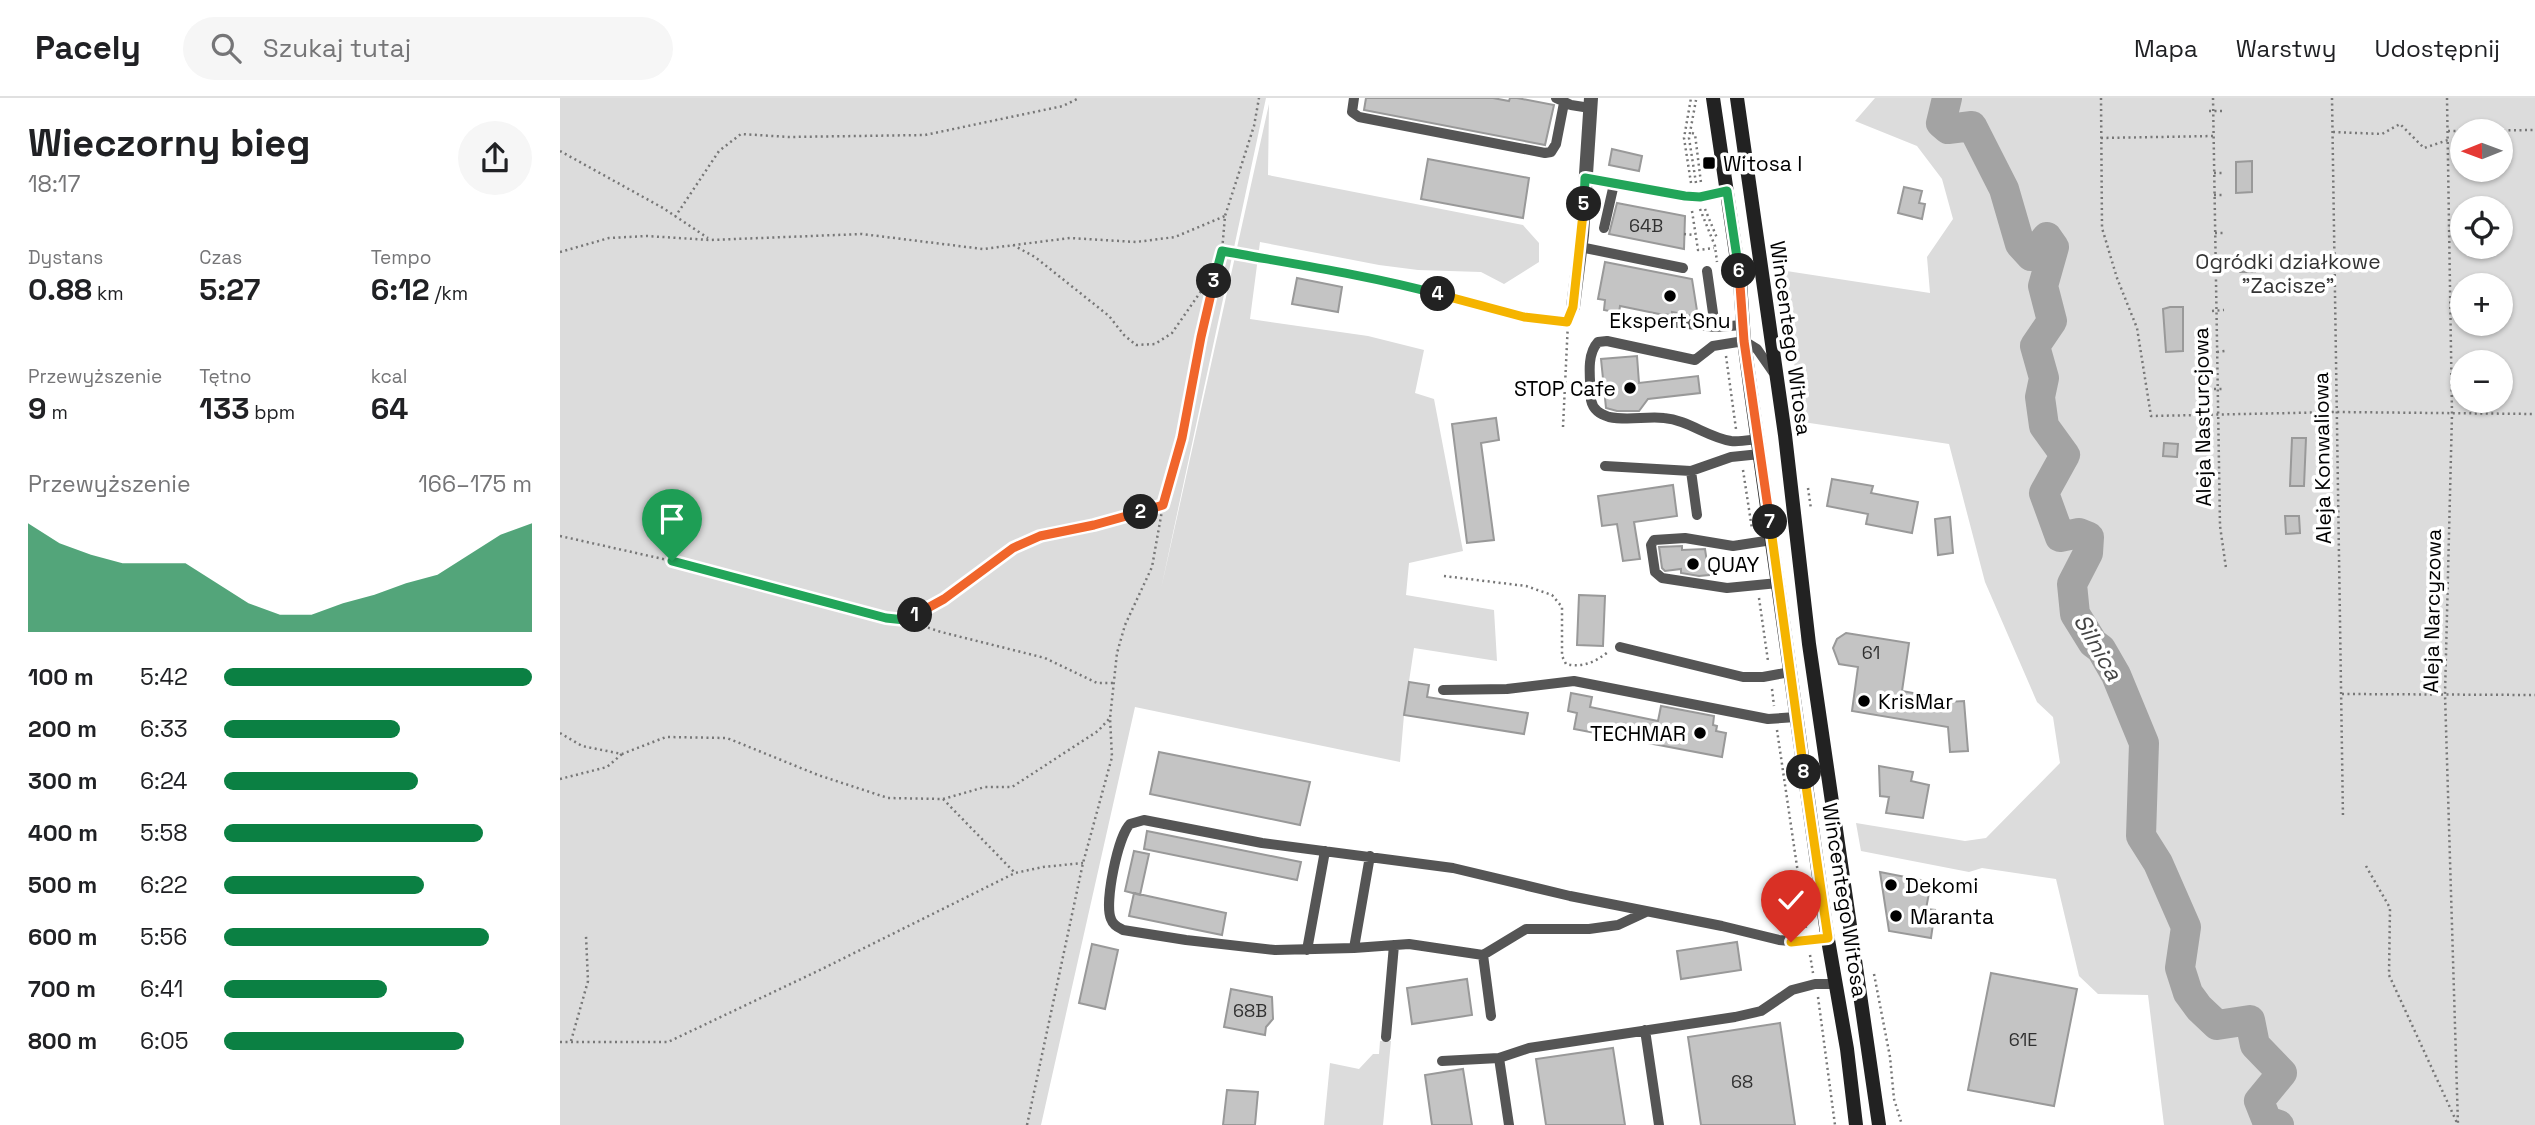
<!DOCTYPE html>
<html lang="pl">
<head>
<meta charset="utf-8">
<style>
  :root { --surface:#fff; --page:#f6f6f6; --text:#202124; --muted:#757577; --line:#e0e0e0; --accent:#0b8043 }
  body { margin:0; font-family:"Space Grotesk",sans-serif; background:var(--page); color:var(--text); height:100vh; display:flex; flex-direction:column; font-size:26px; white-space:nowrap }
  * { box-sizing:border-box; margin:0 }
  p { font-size:23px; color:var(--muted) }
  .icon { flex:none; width:38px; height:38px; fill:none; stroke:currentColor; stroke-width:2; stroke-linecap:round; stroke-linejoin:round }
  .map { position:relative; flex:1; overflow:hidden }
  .side { display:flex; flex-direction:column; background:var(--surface); width:560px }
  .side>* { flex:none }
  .needle { width:46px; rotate:269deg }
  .controls { position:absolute; left:1890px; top:21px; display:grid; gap:14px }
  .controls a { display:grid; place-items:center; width:63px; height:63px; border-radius:50%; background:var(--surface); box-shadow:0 2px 5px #0004; font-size:35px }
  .pin { position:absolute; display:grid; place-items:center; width:60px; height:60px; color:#fff; margin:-72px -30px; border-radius:50% 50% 50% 0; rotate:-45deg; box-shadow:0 0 7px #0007 }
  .pin .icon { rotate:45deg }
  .km { position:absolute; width:35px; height:35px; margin:-18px; border-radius:50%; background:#222; color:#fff; font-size:19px; line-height:35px; text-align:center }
  .round { display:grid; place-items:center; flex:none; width:74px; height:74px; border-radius:37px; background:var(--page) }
  .overview { display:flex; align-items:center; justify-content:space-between; height:119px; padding:0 28px }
  h1 { font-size:38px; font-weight:600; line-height:52px }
  .figures { display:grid; grid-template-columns:repeat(3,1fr); gap:10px; height:119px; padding:7px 28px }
  .figures div { display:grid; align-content:center }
  .figures b { font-size:30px; font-weight:600 }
  .figures small { font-size:19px; font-weight:400 }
  .figures p { font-size:19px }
  .chart { height:196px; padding:14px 28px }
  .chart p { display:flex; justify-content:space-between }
  .chart svg { width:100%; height:126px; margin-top:7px; fill:var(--accent); opacity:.7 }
  ul { padding:0 28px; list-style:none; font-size:23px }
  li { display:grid; grid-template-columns:112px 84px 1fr; align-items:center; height:52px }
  li i { height:18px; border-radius:9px; background:var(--accent) }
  header { display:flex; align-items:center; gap:42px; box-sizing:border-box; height:98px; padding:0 35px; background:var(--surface); border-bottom:2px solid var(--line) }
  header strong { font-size:33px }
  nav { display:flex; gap:38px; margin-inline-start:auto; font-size:24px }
  .search { width:490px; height:63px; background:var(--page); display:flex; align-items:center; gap:18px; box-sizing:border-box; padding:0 24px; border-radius:38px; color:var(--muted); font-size:26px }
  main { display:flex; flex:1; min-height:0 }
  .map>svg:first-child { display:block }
  .green { fill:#dcdcdc; fill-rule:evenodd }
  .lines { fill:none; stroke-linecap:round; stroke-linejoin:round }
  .river { stroke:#a3a3a3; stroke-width:30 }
  .building { fill:#c4c4c4; stroke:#999; stroke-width:2 }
  .path { stroke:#777; stroke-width:2.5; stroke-dasharray:2 3.5; stroke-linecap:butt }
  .lane { stroke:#555; stroke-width:10 }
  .street { stroke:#555; stroke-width:14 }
  .secondary { stroke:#222; stroke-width:14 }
  .split-1-casing { stroke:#fff; stroke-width:14 }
  .split-2-casing { stroke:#fff; stroke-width:14 }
  .split-3-casing { stroke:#fff; stroke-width:14 }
  .split-4-casing { stroke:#fff; stroke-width:14 }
  .split-5-casing { stroke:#fff; stroke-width:14 }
  .split-6-casing { stroke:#fff; stroke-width:14 }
  .split-7-casing { stroke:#fff; stroke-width:14 }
  .split-8-casing { stroke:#fff; stroke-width:14 }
  .split-9-casing { stroke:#fff; stroke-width:14 }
  .split-1 { stroke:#22a559; stroke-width:9 }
  .split-2 { stroke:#f0652b; stroke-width:9 }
  .split-3 { stroke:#f0652b; stroke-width:9 }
  .split-4 { stroke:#22a559; stroke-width:9 }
  .split-5 { stroke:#f5b400; stroke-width:9 }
  .split-6 { stroke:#22a559; stroke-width:9 }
  .split-7 { stroke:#f0652b; stroke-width:9 }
  .split-8 { stroke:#f5b400; stroke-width:9 }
  .split-9 { stroke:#f5b400; stroke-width:9 }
  .poi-dot { fill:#000; stroke:#fff; stroke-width:2.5 }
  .labels { text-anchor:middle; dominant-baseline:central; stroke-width:7; stroke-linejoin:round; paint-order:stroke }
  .number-label { font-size:18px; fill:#313131 }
  .poi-label { font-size:21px; fill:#000; stroke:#fff; text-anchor:start }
  .park-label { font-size:21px; fill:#333; stroke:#fff }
  .street-label { font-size:21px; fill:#000; stroke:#fff }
  .water-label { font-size:23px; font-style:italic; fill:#444; stroke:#fff }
</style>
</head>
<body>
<header>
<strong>Pacely</strong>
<div class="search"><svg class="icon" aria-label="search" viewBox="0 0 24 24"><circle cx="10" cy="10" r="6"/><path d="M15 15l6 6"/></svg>Szukaj tutaj</div>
<nav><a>Mapa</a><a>Warstwy</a><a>Udostępnij</a></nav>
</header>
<main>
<section class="side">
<div class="overview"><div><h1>Wieczorny bieg</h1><p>18:17</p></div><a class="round"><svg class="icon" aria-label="share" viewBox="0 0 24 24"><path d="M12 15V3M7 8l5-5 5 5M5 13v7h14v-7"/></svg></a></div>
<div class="figures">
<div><p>Dystans</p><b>0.88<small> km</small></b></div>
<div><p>Czas</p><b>5:27</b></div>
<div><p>Tempo</p><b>6:12<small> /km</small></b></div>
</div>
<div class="figures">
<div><p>Przewyższenie</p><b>9<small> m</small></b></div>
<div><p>Tętno</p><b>133<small> bpm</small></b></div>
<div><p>kcal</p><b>64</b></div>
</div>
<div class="chart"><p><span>Przewyższenie</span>166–175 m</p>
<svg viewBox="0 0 160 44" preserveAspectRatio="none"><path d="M0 44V6L10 13L20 17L30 20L40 20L50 20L60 27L70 34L80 38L90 38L100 34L110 31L120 27L130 24L140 17L150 10L160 6V44z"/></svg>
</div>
<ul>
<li><b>100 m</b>5:42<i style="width:100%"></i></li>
<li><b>200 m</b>6:33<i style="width:57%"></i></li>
<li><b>300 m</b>6:24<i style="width:63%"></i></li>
<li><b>400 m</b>5:58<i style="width:84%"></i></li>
<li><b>500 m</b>6:22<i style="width:65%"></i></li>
<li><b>600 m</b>5:56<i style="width:86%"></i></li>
<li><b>700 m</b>6:41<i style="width:53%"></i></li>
<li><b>800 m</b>6:05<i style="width:78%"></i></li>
</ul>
</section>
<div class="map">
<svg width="1975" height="1027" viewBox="0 0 1975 1027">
  <rect width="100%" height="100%" fill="#fff"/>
  <!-- green -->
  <path class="green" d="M0 0H706L601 491 709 6 708 77 963 127 979 145V164L944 186 921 174 858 172 819 167 700 144 690 221 808 238 864 252 855 295 874 301 903 453 849 465 846 497 934 512 937 563 854 550 844 617 840 664 575 609 481 1027H0Z
    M1315 0H1975V1027H1604L1588 897 1538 896 1519 878 1496 781 1422 770 1409 774 1301 753 1296 725 1405 743 1426 740 1500 665 1493 619 1477 604 1425 484 1389 346 1243 324 1220 172 1370 195 1367 159 1393 121 1382 81 1357 48 1295 23ZM1902 33H1941V72H1902ZM1902 110H1941V149H1902ZM1902 187H1941V226H1902ZM1902 264H1941V303H1902Z
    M820 943H831L823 1027H764L770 965 799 971 813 956H819Z"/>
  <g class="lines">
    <!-- river -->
    <path class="river" d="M1387 0 1381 25 1388 31 1412 28 1444 91 1460 146 1471 158 1487 139 1494 149 1483 188 1492 223 1475 248 1484 280 1480 299 1484 328 1505 357 1484 395 1500 439 1519 435 1529 439 1528 455 1512 486 1515 516 1533 545 1541 551 1556 577 1584 645 1581 738 1598 765 1626 829 1620 870 1628 895 1639 910 1657 927 1690 922 1695 947 1722 975 1699 1003 1707 1023 1719 1027"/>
  </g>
  <!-- building -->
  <path class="building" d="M806 0H933L949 3 950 0H957L994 7 985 47 804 12Z
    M1052 51 1082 58 1079 73 1049 67Z
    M868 61 969 80 963 120 861 101Z
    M1692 63V94L1676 95V64Z
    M1344 89 1362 93 1359 105 1365 106 1362 121 1338 115Z
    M1057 105 1125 118 1124 151 1049 136Z
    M1680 161H1695V174H1680Z
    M1045 164 1132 181 1138 219 1112 214V217L1099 216 1060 208 1059 215 1044 212 1045 202 1038 201Z
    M737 180 782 189 778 214 732 206Z
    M1610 209H1623V253L1606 254 1603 211Z
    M1077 258 1079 285 1138 278 1140 295 1088 301 1079 313H1057L1046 310 1041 261Z
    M936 320 939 342 921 345 934 442 907 445 892 326Z
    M1732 340H1746L1744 388H1730Z
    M1604 345 1618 346 1617 359 1603 358Z
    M1272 381 1313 388 1311 395 1358 404 1352 435 1306 426 1308 416 1267 408Z
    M1113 387 1117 418 1074 424 1080 461 1063 463 1057 426 1042 428 1038 398Z
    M1725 418H1739L1740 435 1726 436Z
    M1390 419 1393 455 1378 457 1375 421Z
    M1122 448V452L1145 451 1149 477 1139 478 1121 475V471L1105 473 1102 470 1099 449Z
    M1019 497 1045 498 1043 548 1017 547Z
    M1286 535 1349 545 1342 593 1370 598 1369 605 1404 603 1408 653 1390 654 1388 629 1292 613 1298 569 1279 566 1273 550 1277 541Z
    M849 584 869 587 867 599 968 615 964 636 844 617Z
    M1011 595 1032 599 1030 609 1098 623 1101 608 1154 618 1153 627 1157 628 1156 633 1166 635 1162 659 1014 631 1017 615 1008 613Z
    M599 654 750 684 740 727 590 696Z
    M1319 668 1353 674 1351 683 1369 687 1363 720 1326 715 1329 699 1320 698Z
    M587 733 741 764 737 782 584 751Z
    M574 753 589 756 580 797 565 793Z
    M1320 774 1371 784 1366 811 1375 812 1371 840 1329 833Z
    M574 795 666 815 662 837 569 818Z
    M1177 844 1181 872 1121 881 1117 853Z
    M532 846 558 852 545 911 519 905Z
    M1431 875 1517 891 1494 1008 1408 992Z
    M907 881 912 917 852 926 847 890Z
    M671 891 712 899 713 921 706 929 705 937 664 929Z
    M1220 925 1235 1027H1141L1128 939Z
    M1053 950 1065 1027H986L976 961Z
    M903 971 912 1027H872L865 977Z
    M667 992 698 994 695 1027H663Z"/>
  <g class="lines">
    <!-- path -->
    <path class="path" d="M1541 0 1542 130 1557 180 1577 230 1591 318 1777 314 1975 316
      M1653 0 1660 428 1666 470
      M1772 0 1783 720
      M1887 0 1892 316 1885 596 1898 1027
      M1649 13H1662
      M1888 33 1975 32
      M1773 34 1822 36 1840 26 1864 50 1888 42
      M1132 35 1135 36 1141 85
      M1541 40 1653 38
      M0 53 103 110 148 140
      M1654 75H1663
      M1131 85 1124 40 1131 0
      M1136 85 1129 40 1136 2
      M1654 97H1664
      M1140 111 1155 148 1157 164
      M1145 111 1157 140
      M1132 113 1138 152 1154 150
      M115 119 159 53 181 36 229 39 365 37 503 8 519 0
      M1655 135H1664
      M1124 136 1135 137
      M453 147 475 159 549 218 564 237 576 247 595 246 612 235 655 173
      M662 153 851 188 964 219 1007 224
      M0 154 49 140 87 138 150 142 302 136 423 151 510 140 576 144 615 139 665 118
      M1652 213 1664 212
      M1657 254 1665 253
      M1166 258 1176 331
      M1654 291H1665
      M1003 329 1008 224
      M1183 372 1192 431
      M1248 390 1251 411
      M0 438 112 463 326 520 345 522 381 534 485 560 537 585H553
      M1194 459 1196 473
      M884 478 966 488 992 497 1002 509V558L1006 566C1023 570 1035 564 1048 554
      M1199 500 1208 563
      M345 522 384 501 453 450 480 438 534 427 603 407
      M1212 591 1214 608
      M1782 596 1975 597
      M1217 632 1246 830
      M0 635 22 648 62 656 106 639 167 640 258 677 328 700 383 701 425 689H452L538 633 550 620
      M0 681 47 669 62 656
      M383 701 455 775
      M1806 768 1830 810 1829 877 1898 1027
      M1250 857 1253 875
      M1314 876 1330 959 1334 1001 1342 1027
      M1258 899 1275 1027
      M11 943 28 883 26 838
      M0 944H108L262 871 455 775 483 769 523 765
      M467 1027 523 765 552 659 550 620 557 555 565 527 592 469 603 407 622 340 641 239 662 153 665 118 694 28 699 0"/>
    <!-- lane -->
    <path class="lane" d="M794 0 792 14 799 19 985 55 991 54 996 46 1004 5
      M996 0 1011 7 1030 10
      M1025 80 1125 98H1145L1167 93
      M1044 130 1054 86
      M1020 149 1123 170
      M1147 173 1155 229 1183 227
      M1101 223 1155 229
      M1198 341C1189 342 1179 344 1171 343 1147 339 1128 322 1104 320 1086 318 1068 323 1049 319 1040 316 1033 312 1031 302 1031 284 1025 258 1038 244L1047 243 1135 262 1153 248 1184 243 1197 251 1213 274
      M1045 368 1131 373 1171 359 1200 356
      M1131 373 1137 417
      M1212 442 1173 448 1125 440 1094 442 1091 447 1095 474 1102 480 1167 490 1218 485
      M1060 549 1183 579H1203L1230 574
      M883 592 947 591 1014 583 1208 621 1236 619
      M810 758 794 850 715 852 626 842 563 832C558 829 553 827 551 821 544 805 558 738 570 726L584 722 702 745 893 770 1010 798 1162 828 1219 842 1241 844 1268 840
      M794 850 849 846 923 857 931 918
      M747 852 765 753
      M923 857 966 831H1029L1058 827 1086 814
      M1085 932 1099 1027
      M826 939 834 847
      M939 960 969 950 1175 919 1201 913 1232 892 1255 886H1276
      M882 963 939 960 949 1027"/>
    <!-- street -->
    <path class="street" d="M1013 209 1022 137 1031 0"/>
    <!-- secondary -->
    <path class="secondary" d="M1153 0 1180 183 1184 243 1191 295 1267 836 1287 951 1296 1027
      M1177 0 1225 337 1249 546 1319 1027"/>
  </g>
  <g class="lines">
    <!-- split-1 casing -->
    <g class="split-1-casing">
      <path id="split-1" d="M112 463 326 520 345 522 355 517"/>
    </g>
    <!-- split-2 casing -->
    <g class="split-2-casing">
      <path id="split-2" d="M355 517 384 501 453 450 480 438 534 427 581 414"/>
    </g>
    <!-- split-3 casing -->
    <g class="split-3-casing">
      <path id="split-3" d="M581 414 603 407 622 340 641 239 654 183"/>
    </g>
    <!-- split-4 casing -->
    <g class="split-4-casing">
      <path id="split-4" d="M654 183 662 153C734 166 807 177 878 196"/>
    </g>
    <!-- split-5 casing -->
    <g class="split-5-casing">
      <path id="split-5" d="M878 196 964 219 1007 224 1013 209 1024 106"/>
    </g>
    <!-- split-6 casing -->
    <g class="split-6-casing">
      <path id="split-6" d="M1024 106 1025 80 1125 98 1140 99 1167 93 1179 173"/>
    </g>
    <!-- split-7 casing -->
    <g class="split-7-casing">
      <path id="split-7" d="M1179 173 1184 243 1210 424"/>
    </g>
    <!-- split-8 casing -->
    <g class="split-8-casing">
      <path id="split-8" d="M1210 424 1244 674"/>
    </g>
    <!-- split-9 casing -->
    <g class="split-9-casing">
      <path id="split-9" d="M1231 844 1268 840 1244 674"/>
    </g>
    <!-- split-1 -->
    <use href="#split-1" class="split-1"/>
    <!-- split-2 -->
    <use href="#split-2" class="split-2"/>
    <!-- split-3 -->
    <use href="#split-3" class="split-3"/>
    <!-- split-4 -->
    <use href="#split-4" class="split-4"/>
    <!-- split-5 -->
    <use href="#split-5" class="split-5"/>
    <!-- split-6 -->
    <use href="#split-6" class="split-6"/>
    <!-- split-7 -->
    <use href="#split-7" class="split-7"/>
    <!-- split-8 -->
    <use href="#split-8" class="split-8"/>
    <!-- split-9 -->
    <use href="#split-9" class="split-9"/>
  </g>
  <!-- markers -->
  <g class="poi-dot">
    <rect x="1142" y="58" width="14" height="14" rx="3.5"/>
    <circle cx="1110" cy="198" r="7"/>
    <circle cx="1070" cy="290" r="7"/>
    <circle cx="1133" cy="466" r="7"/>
    <circle cx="1304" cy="603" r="7"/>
    <circle cx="1140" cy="635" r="7"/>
    <circle cx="1331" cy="787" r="7"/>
    <circle cx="1336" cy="818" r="7"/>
  </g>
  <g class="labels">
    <!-- number labels -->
    <g class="number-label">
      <text x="1086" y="127">64B</text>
      <text x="1311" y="554">61</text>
      <text x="690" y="912">68B</text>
      <text x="1463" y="941">61E</text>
      <text x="1182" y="983">68</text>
    </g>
    <!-- poi labels -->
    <g class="poi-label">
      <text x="1163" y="65">Witosa I</text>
      <text x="1110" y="222" text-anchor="middle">Ekspert Snu</text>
      <text x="1056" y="290" text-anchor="end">STOP Cafe</text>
      <text x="1147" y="466">QUAY</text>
      <text x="1318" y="603">KrisMar</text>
      <text x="1126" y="635" text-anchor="end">TECHMAR</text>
      <text x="1345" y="787">Dekomi</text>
      <text x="1350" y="818">Maranta</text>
    </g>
    <!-- park labels -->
    <g class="park-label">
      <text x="1728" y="163">Ogródki działkowe<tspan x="1728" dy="24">"Zacisze"</tspan></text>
    </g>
    <!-- street labels -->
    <g class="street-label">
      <text transform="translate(1231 240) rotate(82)">Wincentego Witosa</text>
      <text transform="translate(1642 319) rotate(-91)">Aleja Nasturcjowa</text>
      <text transform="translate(1762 360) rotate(-91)">Aleja Konwaliowa</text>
      <text transform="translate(1872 513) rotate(-89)">Aleja Narcyzowa</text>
      <text transform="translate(1285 802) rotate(81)">Wincentego Witosa</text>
    </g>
    <!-- water labels -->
    <g class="water-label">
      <text transform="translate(1538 549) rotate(60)">Silnica</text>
    </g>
  </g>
</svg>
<div class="controls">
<a><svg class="needle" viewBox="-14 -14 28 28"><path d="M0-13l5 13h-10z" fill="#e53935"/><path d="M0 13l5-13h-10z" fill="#757577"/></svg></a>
<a><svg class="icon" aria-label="locate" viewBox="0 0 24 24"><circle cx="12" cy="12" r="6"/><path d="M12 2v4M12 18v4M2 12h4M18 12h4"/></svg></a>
<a>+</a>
<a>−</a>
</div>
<div class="pin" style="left:112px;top:463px;background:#1e9e55"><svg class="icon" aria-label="arrive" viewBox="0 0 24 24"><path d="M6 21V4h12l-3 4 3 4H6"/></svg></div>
<div class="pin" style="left:1231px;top:844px;background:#d93025"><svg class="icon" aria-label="check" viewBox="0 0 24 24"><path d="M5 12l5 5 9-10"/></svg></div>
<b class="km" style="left:355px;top:517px">1</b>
<b class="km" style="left:581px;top:414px">2</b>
<b class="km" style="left:654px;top:183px">3</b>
<b class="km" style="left:878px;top:196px">4</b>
<b class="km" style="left:1024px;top:106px">5</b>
<b class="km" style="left:1179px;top:173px">6</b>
<b class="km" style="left:1210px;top:424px">7</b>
<b class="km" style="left:1244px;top:674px">8</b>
</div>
</main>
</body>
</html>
